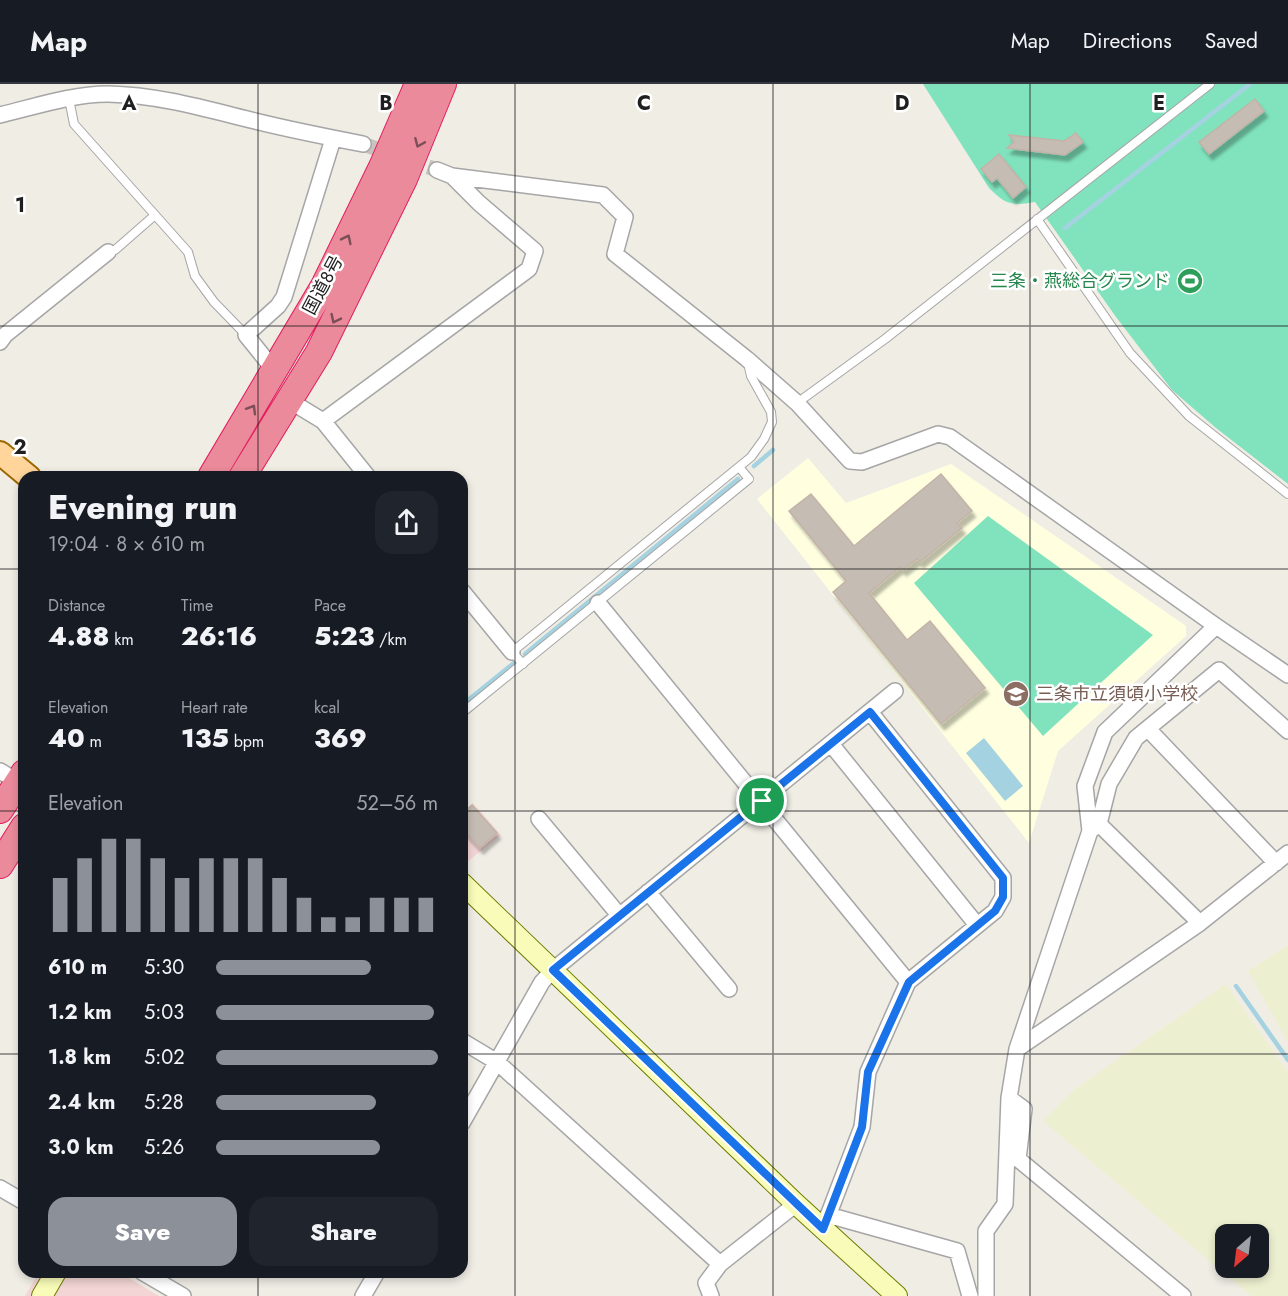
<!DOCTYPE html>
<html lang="en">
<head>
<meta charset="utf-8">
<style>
  :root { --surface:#171b24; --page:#20242c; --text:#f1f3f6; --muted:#9ea1a6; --line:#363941; --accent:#8c9099 }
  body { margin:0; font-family:Jost,"Noto Sans JP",sans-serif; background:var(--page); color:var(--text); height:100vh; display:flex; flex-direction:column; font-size:22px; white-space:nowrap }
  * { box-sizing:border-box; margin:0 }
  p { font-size:20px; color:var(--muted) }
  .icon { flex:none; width:33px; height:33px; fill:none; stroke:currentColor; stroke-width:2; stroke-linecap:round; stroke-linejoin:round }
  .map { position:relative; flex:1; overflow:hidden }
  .side { position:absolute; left:18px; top:387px; width:450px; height:807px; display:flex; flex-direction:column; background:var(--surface); border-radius:18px; box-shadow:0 3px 9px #0003 }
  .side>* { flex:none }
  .needle { width:39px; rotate:208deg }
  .controls { position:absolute; left:1215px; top:1140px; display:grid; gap:12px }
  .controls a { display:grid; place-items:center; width:54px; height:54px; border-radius:12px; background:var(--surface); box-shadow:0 3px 9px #0003; font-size:30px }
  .pin { position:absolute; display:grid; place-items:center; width:51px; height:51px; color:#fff; margin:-26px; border:3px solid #fff; border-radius:50%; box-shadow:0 2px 6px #0007 }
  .round { display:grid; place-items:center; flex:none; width:63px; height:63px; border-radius:18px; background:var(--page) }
  .overview { display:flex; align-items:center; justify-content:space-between; height:102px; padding:0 30px }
  h1 { font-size:33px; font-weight:800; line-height:45px }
  .stats { display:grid; grid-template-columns:repeat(3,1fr); gap:9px; height:102px; padding:6px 30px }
  .stats div { display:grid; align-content:center }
  .stats b { font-size:26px; font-weight:800 }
  .stats small { font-size:16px; font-weight:400 }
  .stats p { font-size:16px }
  .chart { height:168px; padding:12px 30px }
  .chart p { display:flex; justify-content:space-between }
  .chart svg { width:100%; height:108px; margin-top:6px; stroke:var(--accent); stroke-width:6 }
  .cta { display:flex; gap:12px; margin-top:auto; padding:12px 30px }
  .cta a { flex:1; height:69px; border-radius:18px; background:var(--accent); color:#fff; font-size:24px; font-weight:800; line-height:69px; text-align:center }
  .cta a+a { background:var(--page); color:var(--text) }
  ul { padding:0 30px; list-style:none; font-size:20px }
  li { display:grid; grid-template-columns:96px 72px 1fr; align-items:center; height:45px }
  li i { height:15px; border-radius:8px; background:var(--accent) }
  header { display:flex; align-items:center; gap:36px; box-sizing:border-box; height:84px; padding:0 30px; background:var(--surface); border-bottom:2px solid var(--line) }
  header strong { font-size:28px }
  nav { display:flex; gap:33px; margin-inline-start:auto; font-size:21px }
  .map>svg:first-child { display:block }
  .commercial { fill:#f2d5d4 }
  .education { fill:#ffffe0 }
  .farmland { fill:#edf0d0; fill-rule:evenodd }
  .pitch { fill:#80e3bd }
  .water { fill:#a4d2e0 }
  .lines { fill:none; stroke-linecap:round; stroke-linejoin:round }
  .stream { stroke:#a4d2e0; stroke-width:4.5 }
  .building { fill:#c5bcb4; stroke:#c3b3a7; stroke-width:1.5; filter:url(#shadow) }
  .street-tunnel { stroke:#c6c4bd; stroke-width:15; stroke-dasharray:15 8; stroke-linecap:butt }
  .lane-casing { stroke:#a6a6a6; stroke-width:10 }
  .street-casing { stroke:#a6a6a6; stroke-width:18 }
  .secondary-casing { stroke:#6e7c00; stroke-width:22 }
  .primary-casing { stroke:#9b6800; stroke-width:26 }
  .highway-casing { stroke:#e31e60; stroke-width:28 }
  .lane { stroke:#fff; stroke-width:8 }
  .street { stroke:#fff; stroke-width:15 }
  .secondary { stroke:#f8fcb8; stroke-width:20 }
  .primary { stroke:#ffd59c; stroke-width:22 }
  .highway { stroke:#eb8a9b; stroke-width:26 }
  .oneway { stroke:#7b4f57 }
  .route-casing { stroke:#fff; stroke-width:12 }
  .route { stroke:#1a73e8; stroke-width:8 }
  .grid { fill:none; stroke:#1f1f1f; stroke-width:1.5; stroke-opacity:0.55 }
  .labels { text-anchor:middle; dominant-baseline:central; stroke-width:5; stroke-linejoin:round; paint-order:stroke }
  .leisure-label { font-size:18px; fill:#27864d; stroke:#fff; text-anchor:end }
  .street-label { font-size:18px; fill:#1f1f1f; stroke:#fff }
  .education-label { font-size:18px; fill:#785e54; stroke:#fff; text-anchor:start }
  .grid-label { font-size:20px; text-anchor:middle; font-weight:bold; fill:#1f1f1f; stroke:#fff; stroke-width:5; stroke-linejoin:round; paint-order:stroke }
</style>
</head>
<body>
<header>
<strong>Map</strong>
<nav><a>Map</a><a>Directions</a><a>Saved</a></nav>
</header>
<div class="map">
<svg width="1288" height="1212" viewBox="0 0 1288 1212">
  <defs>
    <filter id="shadow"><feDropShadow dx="3.5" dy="6" stdDeviation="1.5" flood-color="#0004"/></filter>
  </defs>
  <rect width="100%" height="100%" fill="#f0ede5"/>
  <!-- commercial -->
  <path class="commercial" d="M473 719 501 751 462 782V728Z
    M39 1188H119L159 1212H25Z"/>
  <!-- education -->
  <path class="education" d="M808 374 846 419 951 380 1186 542V552L1058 667 1029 759 757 415Z"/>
  <!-- farmland -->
  <path class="farmland" d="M1288 861V959L1248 887Z
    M1226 900 1288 988V1212H1251L1043 1037 1075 1005ZM1226 1150H1258V1184H1226Z"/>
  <!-- pitch -->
  <path class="pitch" d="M923 0H1288V400L1216 344 1172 306 1116 233 1035 118C1012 122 1006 121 989 104Z
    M988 432 1153 551 1043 652 914 499Z"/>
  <!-- water -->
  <path class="water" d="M984 654 1023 702 1005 717 966 669Z"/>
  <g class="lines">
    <!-- stream -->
    <path class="stream" d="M1065 144 1250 0
      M754 382 773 366
      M525 570 738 395
      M462 621 514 579
      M1236 902 1288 976"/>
  </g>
  <!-- building -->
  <path class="building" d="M1255 15 1264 27 1209 70 1199 58Z
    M1076 49 1083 58 1065 71 1007 64 1014 58 1009 51 1064 57Z
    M999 70 1026 103 1013 114 997 94 992 98 981 85Z
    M941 390 972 427 957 439 962 444 920 478 917 475 903 486 900 483 869 509 907 556 930 537 985 604 941 640 833 508 846 497 789 427 811 410 854 462Z
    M472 721 497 749 480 764 462 745V730Z"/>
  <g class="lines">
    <!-- street-tunnel -->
    <path class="street-tunnel" d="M363 60 437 86"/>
    <!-- lane casing -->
    <g class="lane-casing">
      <path id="lane" d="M69 15 74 40 188 168 195 192 214 218 246 251
        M1037 135 1130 269 1189 332 1288 410
        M108 168 115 166 155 131
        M797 319 885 255 1210 0
        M523 580 512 568 751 373 764 355 772 338 771 328 751 292 748 279
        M462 629 749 395 739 383"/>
    </g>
    <!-- street casing -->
    <g class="street-casing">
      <path id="street" d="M0 31C34 23 72 10 108 10 159 11 206 25 255 37 291 46 327 53 363 60
        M437 86 452 92 603 111 625 133 615 170 747 275 797 319 850 377 862 378 938 350 950 353 1216 542 1288 591
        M0 258 5 251 108 168
        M275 287 246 251 278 222 284 213 333 55
        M290 317 323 337 368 393
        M323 337 529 185 535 167 479 119 452 92
        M462 507 512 568
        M598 519 908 898 868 988 862 1043 823 1145
        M870 628 1003 794V813L995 827 908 898
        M1148 645 1276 779
        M831 660 977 841
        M0 687 18 698
        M539 735 619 831
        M1099 740 1200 839
        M1090 747 1099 740 1109 700 1136 654 1219 586 1288 647
        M648 808 729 905
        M462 957 497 978 720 1180
        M1017 965 1200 839 1288 769
        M1009 1014 1024 1025 1018 1075 1183 1212
        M462 1039 542 898 553 886 895 607
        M0 1104 24 1118
        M828 1131 957 1167 970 1212
        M142 1188 183 1212
        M363 1212 377 1188
        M711 1212 706 1199 720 1180 796 1120
        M986 1212V1147L1005 1120 1009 1014 1017 965 1090 747 1085 702 1105 648 1216 542"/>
    </g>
    <!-- secondary casing -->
    <g class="secondary-casing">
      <path id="secondary" d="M462 799 796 1120 897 1212
        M42 1212 56 1188"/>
    </g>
    <!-- primary casing -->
    <g class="primary-casing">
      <path id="primary" d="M0 369 29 393"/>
    </g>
    <!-- highway casing -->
    <g class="highway-casing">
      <path id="highway" d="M211 393 324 202 382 83 418 0
        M242 393 319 268 404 95 443 0
        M0 726 24 689
        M0 781 24 743"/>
    </g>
    <!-- lane -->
    <use href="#lane" class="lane"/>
    <!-- street -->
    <use href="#street" class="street"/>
    <!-- secondary -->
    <use href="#secondary" class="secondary"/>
    <!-- primary -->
    <use href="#primary" class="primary"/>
    <!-- highway -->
    <use href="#highway" class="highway"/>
  </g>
  <!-- one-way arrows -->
  <defs><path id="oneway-chevron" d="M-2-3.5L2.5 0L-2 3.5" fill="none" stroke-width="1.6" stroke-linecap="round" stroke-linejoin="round" transform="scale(1.5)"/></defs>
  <g class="oneway">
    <use href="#oneway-chevron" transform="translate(419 59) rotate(113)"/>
    <use href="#oneway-chevron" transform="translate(347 155) rotate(-64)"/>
    <use href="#oneway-chevron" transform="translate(335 235) rotate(116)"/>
    <use href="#oneway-chevron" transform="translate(252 325) rotate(-59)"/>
  </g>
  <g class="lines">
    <!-- route casing -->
    <g class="route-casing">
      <path id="route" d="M870 628 1003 794V813L995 827 909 898 868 988 862 1043 823 1145 553 886Z"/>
    </g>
    <!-- route -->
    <use href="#route" class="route"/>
  </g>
  <!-- grid -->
  <path class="grid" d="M258 0V393M515 0V1212M773 0V1212M1030 0V1212M0 242H1288M0 485H24M462 485H1288M0 727H24M462 727H1288M0 970H24M462 970H1288M258 1188V1212"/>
  <!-- icons -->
  <defs>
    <g id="stadium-disc" transform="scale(1.35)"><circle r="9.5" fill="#2e9e5b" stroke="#fff"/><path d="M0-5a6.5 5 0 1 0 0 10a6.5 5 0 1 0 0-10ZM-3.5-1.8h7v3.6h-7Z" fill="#fff"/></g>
    <g id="school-disc" transform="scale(1.35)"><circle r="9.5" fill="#8d6e63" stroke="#fff"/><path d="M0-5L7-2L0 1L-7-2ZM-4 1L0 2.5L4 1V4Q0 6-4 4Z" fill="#fff"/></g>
  </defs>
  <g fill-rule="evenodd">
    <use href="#stadium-disc" x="1190" y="197"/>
    <use href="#school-disc" x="1016" y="610"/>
  </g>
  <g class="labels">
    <!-- leisure labels -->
    <g class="leisure-label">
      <text x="1170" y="197">三条・燕総合グランド</text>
    </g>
    <!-- street labels -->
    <g class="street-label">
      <text transform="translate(323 201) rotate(-62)">国道8号</text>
    </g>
    <!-- education labels -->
    <g class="education-label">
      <text x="1036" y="610">三条市立須頃小学校</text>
    </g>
  </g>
  <g class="grid-label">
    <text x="129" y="26">A</text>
    <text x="386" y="26">B</text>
    <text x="644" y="26">C</text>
    <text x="902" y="26">D</text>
    <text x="1159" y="26">E</text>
    <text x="20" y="128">1</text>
    <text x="20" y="370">2</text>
  </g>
</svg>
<div class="controls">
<a><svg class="needle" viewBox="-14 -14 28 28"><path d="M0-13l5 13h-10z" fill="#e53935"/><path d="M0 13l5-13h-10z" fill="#9ea1a6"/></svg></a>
</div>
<div class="pin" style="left:762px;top:717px;background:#1e9e55"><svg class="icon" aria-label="arrive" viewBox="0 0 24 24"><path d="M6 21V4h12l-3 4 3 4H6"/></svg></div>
<section class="side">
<div class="overview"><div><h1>Evening run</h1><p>19:04 · 8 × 610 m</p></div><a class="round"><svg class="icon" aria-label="share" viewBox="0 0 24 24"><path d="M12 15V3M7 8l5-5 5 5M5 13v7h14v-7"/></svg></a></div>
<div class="stats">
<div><p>Distance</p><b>4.88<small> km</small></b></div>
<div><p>Time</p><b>26:16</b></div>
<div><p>Pace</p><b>5:23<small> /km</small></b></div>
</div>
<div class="stats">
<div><p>Elevation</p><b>40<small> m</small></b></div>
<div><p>Heart rate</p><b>135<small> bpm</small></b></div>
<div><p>kcal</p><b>369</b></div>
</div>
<div class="chart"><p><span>Elevation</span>52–56 m</p>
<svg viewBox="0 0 160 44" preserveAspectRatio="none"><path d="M5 44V22M15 44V14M25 44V6M35 44V6M45 44V14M55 44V22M65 44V14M75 44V14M85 44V14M95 44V22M105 44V30M115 44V38M125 44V38M135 44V30M145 44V30M155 44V30"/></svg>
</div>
<ul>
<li><b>610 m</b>5:30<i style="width:70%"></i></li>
<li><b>1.2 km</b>5:03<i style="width:98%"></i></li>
<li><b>1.8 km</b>5:02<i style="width:100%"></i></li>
<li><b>2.4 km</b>5:28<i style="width:72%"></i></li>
<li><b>3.0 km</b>5:26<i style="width:74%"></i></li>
</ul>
<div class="cta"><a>Save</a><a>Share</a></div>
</section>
</div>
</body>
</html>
